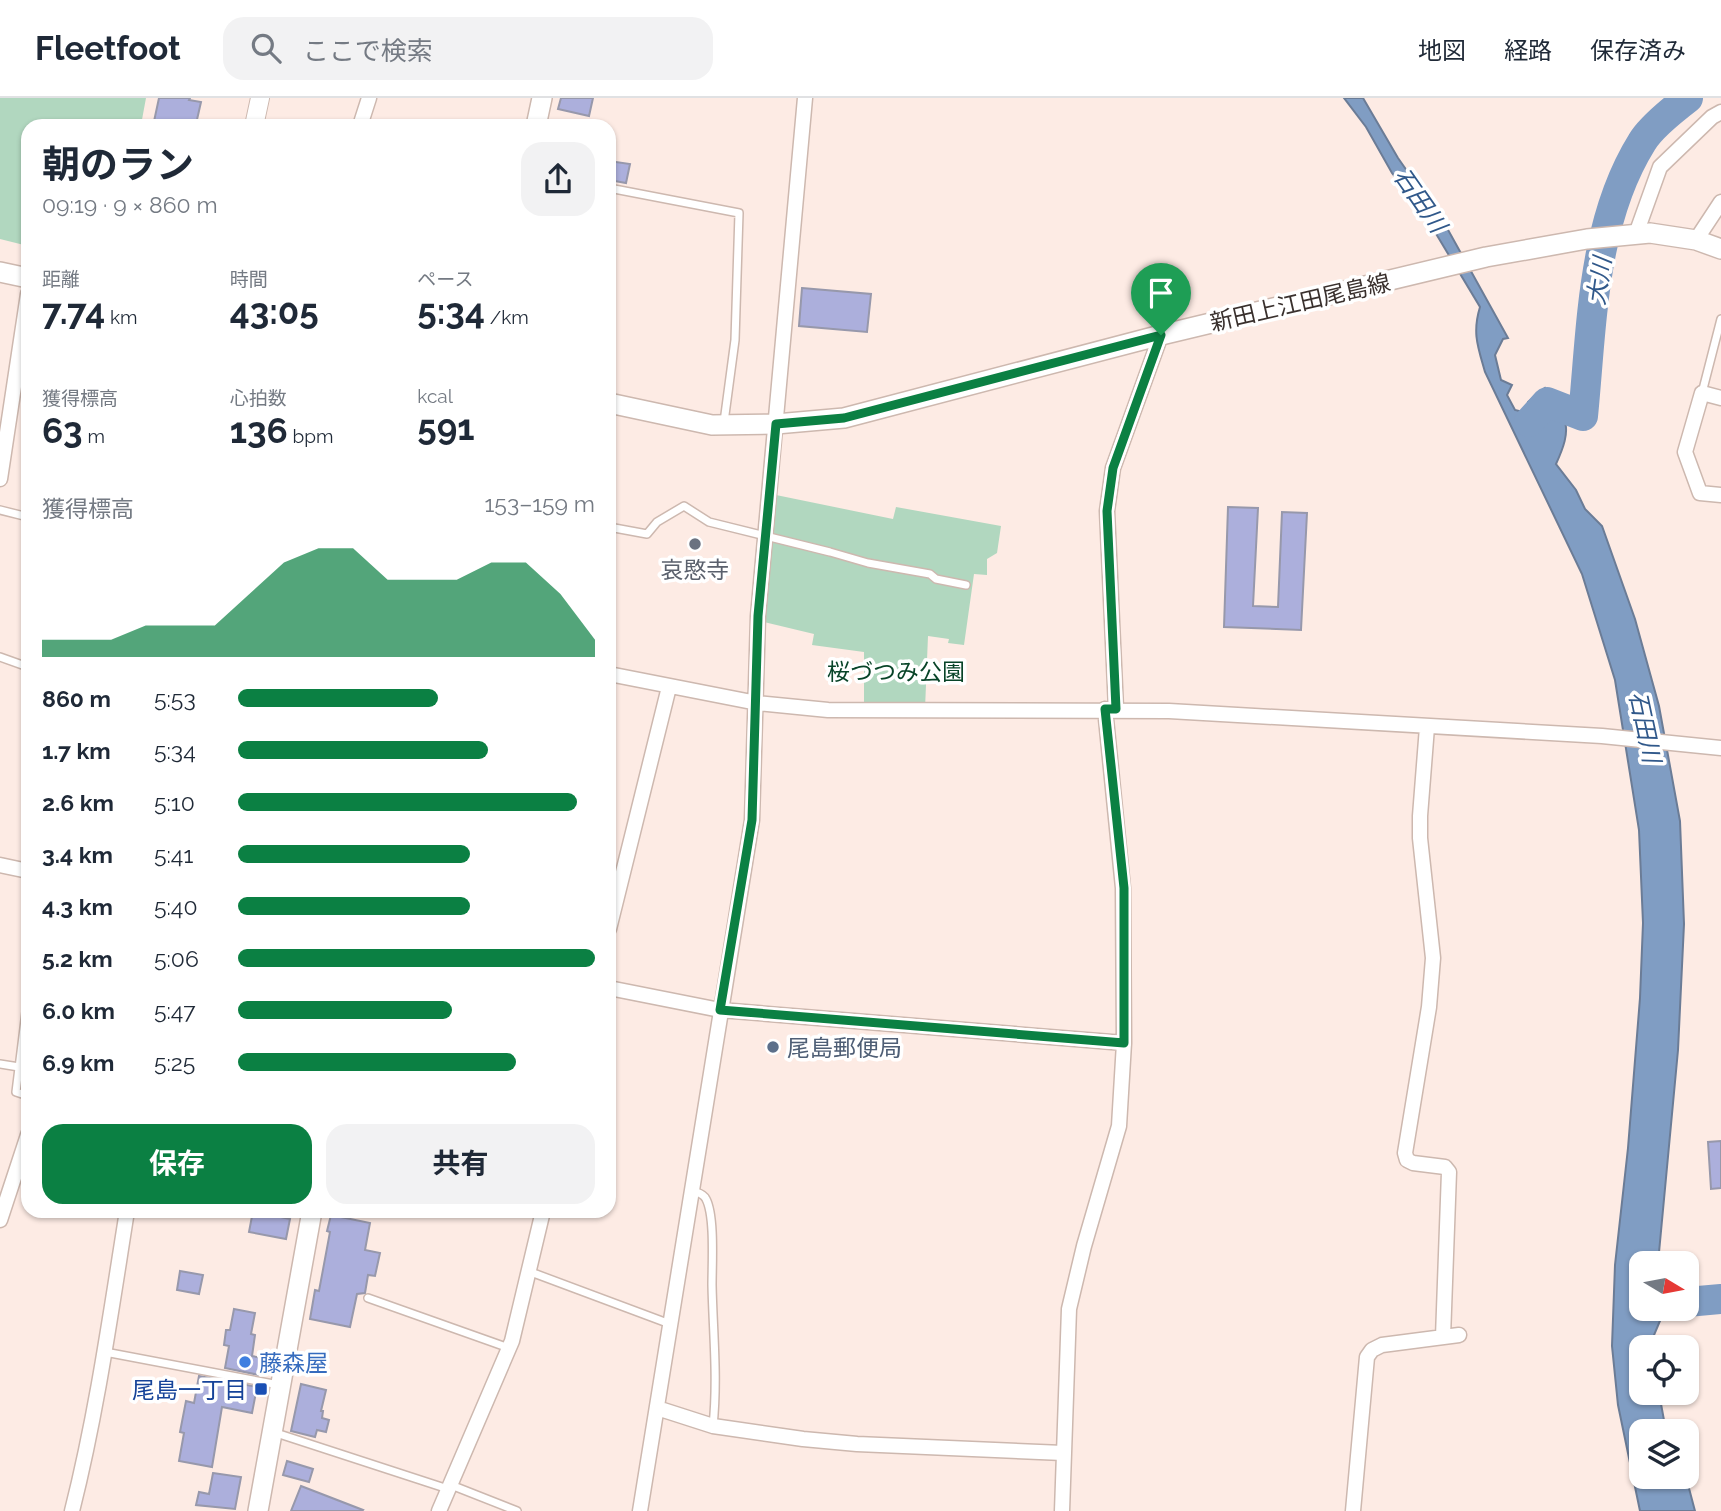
<!DOCTYPE html>
<html lang="ja">
<head>
<meta charset="utf-8">
<style>
  :root { --surface:#fff; --page:#f2f2f3; --text:#1f2937; --muted:#747a83; --line:#e0e1e3; --accent:#0b8043 }
  body { margin:0; font-family:Raleway,"Noto Sans JP",sans-serif; background:var(--page); color:var(--text); height:100vh; display:flex; flex-direction:column; font-size:26px; white-space:nowrap }
  * { box-sizing:border-box; margin:0 }
  p { font-size:23px; color:var(--muted) }
  .icon { flex:none; width:38px; height:38px; fill:none; stroke:currentColor; stroke-width:2; stroke-linecap:round; stroke-linejoin:round }
  .map { position:relative; flex:1; overflow:hidden }
  .side { position:absolute; left:21px; top:21px; width:595px; height:1099px; display:flex; flex-direction:column; background:var(--surface); border-radius:21px; box-shadow:0 2px 5px #0004 }
  .side>* { flex:none }
  .needle { width:46px; rotate:100deg }
  .controls { position:absolute; left:1629px; top:1153px; display:grid; gap:14px }
  .controls a { display:grid; place-items:center; width:70px; height:70px; border-radius:14px; background:var(--surface); box-shadow:0 2px 5px #0004; font-size:35px }
  .pin { position:absolute; display:grid; place-items:center; width:60px; height:60px; color:#fff; margin:-72px -30px; border-radius:50% 50% 50% 0; rotate:-45deg; box-shadow:0 0 7px #0007 }
  .pin .icon { rotate:45deg }
  .round { display:grid; place-items:center; flex:none; width:74px; height:74px; border-radius:21px; background:var(--page) }
  .overview { display:flex; align-items:center; justify-content:space-between; height:119px; padding:0 21px }
  h1 { font-size:38px; font-weight:700; line-height:52px }
  .stats { display:grid; grid-template-columns:repeat(3,1fr); gap:10px; height:119px; padding:7px 21px }
  .stats div { display:grid; align-content:center }
  .stats b { font-size:35px; font-weight:700 }
  .stats small { font-size:19px; font-weight:400 }
  .stats p { font-size:19px }
  .chart { height:196px; padding:14px 21px }
  .chart p { display:flex; justify-content:space-between }
  .chart svg { width:100%; height:126px; margin-top:7px; fill:var(--accent); opacity:.7 }
  .action { display:flex; gap:14px; margin-top:auto; padding:14px 21px }
  .action a { flex:1; height:80px; border-radius:21px; background:var(--accent); color:#fff; font-size:28px; font-weight:700; line-height:80px; text-align:center }
  .action a+a { background:var(--page); color:var(--text) }
  ul { padding:0 21px; list-style:none; font-size:23px }
  li { display:grid; grid-template-columns:112px 84px 1fr; align-items:center; height:52px }
  li i { height:18px; border-radius:9px; background:var(--accent) }
  header { display:flex; align-items:center; gap:42px; box-sizing:border-box; height:98px; padding:0 35px; background:var(--surface); border-bottom:2px solid var(--line) }
  header strong { font-size:33px }
  nav { display:flex; gap:38px; margin-inline-start:auto; font-size:24px }
  .search { width:490px; height:63px; background:var(--page); display:flex; align-items:center; gap:18px; box-sizing:border-box; padding:0 24px; border-radius:21px; color:var(--muted); font-size:26px }
  .map>svg:first-child { display:block }
  .green { fill:#b1d7bf }
  .water { fill:#809dc3; stroke:#6b7c96; stroke-width:2 }
  .lines { fill:none; stroke-linecap:round; stroke-linejoin:round }
  .river { stroke:#809dc3; stroke-width:30 }
  .building { fill:#acafdc; stroke:#9798ab; stroke-width:2 }
  .service-casing { stroke:#cdb8af; stroke-width:10 }
  .minor-casing { stroke:#cdb8af; stroke-width:17 }
  .tertiary-casing { stroke:#cdb8af; stroke-width:20 }
  .secondary-casing { stroke:#cdb8af; stroke-width:22 }
  .service { stroke:#fff; stroke-width:7 }
  .minor { stroke:#fff; stroke-width:14 }
  .tertiary { stroke:#fff; stroke-width:18 }
  .secondary { stroke:#fff; stroke-width:19 }
  .route-casing { stroke:#fff; stroke-width:14 }
  .route { stroke:#0b8043; stroke-width:9 }
  .worship-dot { fill:#6b7280; stroke:#fff; stroke-width:2.5 }
  .service-dot { fill:#5c6f8a; stroke:#fff; stroke-width:2.5 }
  .shop-dot { fill:#3f7fe0; stroke:#fff; stroke-width:2.5 }
  .transit-dot { fill:#1a4fb4; stroke:#fff; stroke-width:2.5 }
  .labels { text-anchor:middle; dominant-baseline:central; stroke-width:7; stroke-linejoin:round; paint-order:stroke }
  .street-label { font-size:23px; fill:#39302d; stroke:#fff }
  .worship-label { font-size:23px; fill:#5b616d; stroke:#fff }
  .park-label { font-size:23px; fill:#084428; stroke:#fff }
  .service-label { font-size:23px; fill:#4e5e75; stroke:#fff; text-anchor:start }
  .shop-label { font-size:23px; fill:#366cbe; stroke:#fff; text-anchor:start }
  .transit-label { font-size:23px; fill:#164399; stroke:#fff; text-anchor:end }
  .water-label { font-size:24px; font-style:italic; fill:#30588a; stroke:#fff }
</style>
</head>
<body>
<header>
<strong>Fleetfoot</strong>
<div class="search"><svg class="icon" aria-label="search" viewBox="0 0 24 24"><circle cx="10" cy="10" r="6"/><path d="M15 15l6 6"/></svg>ここで検索</div>
<nav><a>地図</a><a>経路</a><a>保存済み</a></nav>
</header>
<div class="map">
<svg width="1721" height="1413" viewBox="0 0 1721 1413">
  <rect width="100%" height="100%" fill="#fdebe4"/>
  <!-- green -->
  <path class="green" d="M0 0H146L141 27 132 24 131 28H28V148L0 141Z
    M776 397 893 421 896 409 1001 428 997 455 987 461V477L974 476 964 547 948 545 949 541 928 538 925 611H864V554L812 547 814 536 764 524Z"/>
  <!-- water -->
  <path class="water" d="M1344 0H1363L1398 60 1447 130 1508 240 1503 241 1495 257 1501 282 1512 287 1507 297 1515 312 1527 315 1528 304 1545 290C1568 321 1573 329 1556 366L1576 392 1585 411 1602 428 1635 521 1659 608 1680 723 1684 826 1678 952 1658 1165 1642 1166V1211H1665L1654 1237 1653 1249 1642 1250V1295H1659L1666 1333 1642 1334V1379H1686L1695 1413H1640L1618 1307 1612 1248 1615 1167 1628 1050 1640 900 1643 825 1639 732 1615 582 1582 476 1485 274C1478 249 1472 235 1480 209L1426 119 1392 75 1366 29Z"/>
  <g class="lines">
    <!-- river -->
    <path class="river" d="M1529 324 1547 304 1583 318C1592 227 1592 124 1642 44 1650 30 1675 10 1688 0
      M1687 1204 1721 1201"/>
  </g>
  <!-- building -->
  <path class="building" d="M159 0H190L189 2 201 4 196 26 184 23 183 28H153Z
    M561 0H593L589 18 558 11Z
    M609 63 630 66 626 85 609 82Z
    M802 190 871 196 867 234 799 228Z
    M1228 409 1258 410 1253 508 1278 509 1282 414 1307 415 1301 532 1224 529Z
    M1721 1043V1090L1711 1091 1708 1044Z
    M253 1113 290 1121 286 1141 249 1134Z
    M331 1117 370 1125 365 1152 380 1155 375 1178 368 1177 365 1195 357 1196 350 1229 310 1221 315 1192 319 1193 330 1134 327 1133Z
    M180 1173 203 1177 199 1196 177 1192Z
    M234 1211 255 1215 251 1236 255 1237 252 1258 262 1260 259 1277 225 1270 229 1248 224 1247 226 1232H230Z
    M199 1278 257 1289 252 1315 222 1309 212 1369 179 1363 184 1335 180 1334 186 1303 194 1305Z
    M301 1286 326 1292 321 1313H323L322 1320 329 1322 326 1334 317 1332 315 1339 291 1333Z
    M287 1363 313 1371 309 1384 283 1377Z
    M213 1375 241 1379 235 1411 196 1407 199 1394 209 1396Z
    M301 1388 363 1412 362 1413H291Z"/>
  <g class="lines">
    <!-- service casing -->
    <g class="service-casing">
      <path id="service" d="M609 90 739 115 735 242 724 324
        M1702 295 1721 221
        M0 412 28 419
        M609 429 647 436 657 424 684 408 709 424 830 454 868 465 930 476 936 481 966 487
        M0 559 28 569
        M28 898 16 994 28 998
        M0 966 19 969
        M693 1093C698 1095 703 1095 706 1101 715 1118 712 1166 712 1187 713 1234 718 1280 713 1328
        M528 1173 670 1226
        M368 1200 509 1250
        M105 1254 279 1287
        M273 1334 448 1391
        M451 1387 517 1413"/>
    </g>
    <!-- minor casing -->
    <g class="minor-casing">
      <path id="minor" d="M360 28 369 0
        M1636 136 1660 69 1712 19 1721 14
        M1696 142 1721 104
        M1721 300 1702 295 1685 354 1700 395 1721 397
        M0 381 28 196
        M609 576 757 605 828 612 1169 613 1602 638 1721 650
        M1116 611 1107 413 1113 370 1161 237
        M1427 629 1420 718V740L1433 860 1429 909 1405 1055 1407 1062 1413 1065 1445 1069 1449 1074 1443 1239
        M0 767 28 773
        M609 831 669 589
        M609 890 720 912 1124 945
        M0 1122 28 1037
        M657 1310 713 1328 803 1341 857 1346 1063 1355
        M72 1413C97 1314 111 1213 127 1113
        M439 1413 512 1243 543 1113
        M640 1413 752 722 758 518 805 0
        M1062 1413 1069 1211 1084 1148 1119 1028 1124 945 1123 790 1105 611
        M1353 1413 1367 1259 1372 1252 1382 1247 1459 1237"/>
    </g>
    <!-- tertiary casing -->
    <g class="tertiary-casing">
      <path id="tertiary" d="M254 28 260 0"/>
    </g>
    <!-- secondary casing -->
    <g class="secondary-casing">
      <path id="secondary" d="M536 28 542 0
        M0 174 28 180
        M609 305 712 327 776 326 844 320 1161 237 1486 159 1587 141 1650 135 1696 142 1721 151
        M258 1413 312 1113"/>
    </g>
    <!-- service -->
    <use href="#service" class="service"/>
    <!-- minor -->
    <use href="#minor" class="minor"/>
    <!-- tertiary -->
    <use href="#tertiary" class="tertiary"/>
    <!-- secondary -->
    <use href="#secondary" class="secondary"/>
  </g>
  <g class="lines">
    <!-- route casing -->
    <g class="route-casing">
      <path id="route" d="M1161 237 1113 370 1107 413 1116 611H1105L1124 790V945L720 912 752 722 758 518 776 326 844 320Z"/>
    </g>
    <!-- route -->
    <use href="#route" class="route"/>
  </g>
  <!-- markers -->
  <circle class="worship-dot" cx="695" cy="446" r="7"/>
  <circle class="service-dot" cx="773" cy="949" r="7"/>
  <circle class="shop-dot" cx="245" cy="1264" r="7"/>
  <rect class="transit-dot" x="254" y="1284" width="14" height="14" rx="3.5"/>
  <g class="labels">
    <!-- street labels -->
    <g class="street-label">
      <text transform="translate(1300 204) rotate(-13)">新田上江田尾島線</text>
    </g>
    <!-- worship labels -->
    <g class="worship-label">
      <text x="695" y="471">哀愍寺</text>
    </g>
    <!-- park labels -->
    <g class="park-label">
      <text x="896" y="573">桜づつみ公園</text>
    </g>
    <!-- service labels -->
    <g class="service-label">
      <text x="787" y="949">尾島郵便局</text>
    </g>
    <!-- shop labels -->
    <g class="shop-label">
      <text x="259" y="1264">藤森屋</text>
    </g>
    <!-- transit labels -->
    <g class="transit-label">
      <text x="247" y="1291">尾島一丁目</text>
    </g>
    <!-- water labels -->
    <g class="water-label">
      <text transform="translate(1420 102) rotate(55)">石田川</text>
      <text transform="translate(1599 183) rotate(-82)">大川</text>
      <text transform="translate(1645 629) rotate(78)">石田川</text>
    </g>
  </g>
</svg>
<div class="controls">
<a><svg class="needle" viewBox="-14 -14 28 28"><path d="M0-13l5 13h-10z" fill="#e53935"/><path d="M0 13l5-13h-10z" fill="#747a83"/></svg></a>
<a><svg class="icon" aria-label="locate" viewBox="0 0 24 24"><circle cx="12" cy="12" r="6"/><path d="M12 2v4M12 18v4M2 12h4M18 12h4"/></svg></a>
<a><svg class="icon" aria-label="layers" viewBox="0 0 24 24"><path d="M12 4l9 5-9 5-9-5zM3 14l9 5 9-5"/></svg></a>
</div>
<div class="pin" style="left:1161px;top:237px;background:#1e9e55"><svg class="icon" aria-label="arrive" viewBox="0 0 24 24"><path d="M6 21V4h12l-3 4 3 4H6"/></svg></div>
<section class="side">
<div class="overview"><div><h1>朝のラン</h1><p>09:19 · 9 × 860 m</p></div><a class="round"><svg class="icon" aria-label="share" viewBox="0 0 24 24"><path d="M12 15V3M7 8l5-5 5 5M5 13v7h14v-7"/></svg></a></div>
<div class="stats">
<div><p>距離</p><b>7.74<small> km</small></b></div>
<div><p>時間</p><b>43:05</b></div>
<div><p>ペース</p><b>5:34<small> /km</small></b></div>
</div>
<div class="stats">
<div><p>獲得標高</p><b>63<small> m</small></b></div>
<div><p>心拍数</p><b>136<small> bpm</small></b></div>
<div><p>kcal</p><b>591</b></div>
</div>
<div class="chart"><p><span>獲得標高</span>153–159 m</p>
<svg viewBox="0 0 160 44" preserveAspectRatio="none"><path d="M0 44V38L10 38L20 38L30 33L40 33L50 33L60 22L70 11L80 6L90 6L100 17L110 17L120 17L130 11L140 11L150 22L160 38V44z"/></svg>
</div>
<ul>
<li><b>860 m</b>5:53<i style="width:56%"></i></li>
<li><b>1.7 km</b>5:34<i style="width:70%"></i></li>
<li><b>2.6 km</b>5:10<i style="width:95%"></i></li>
<li><b>3.4 km</b>5:41<i style="width:65%"></i></li>
<li><b>4.3 km</b>5:40<i style="width:65%"></i></li>
<li><b>5.2 km</b>5:06<i style="width:100%"></i></li>
<li><b>6.0 km</b>5:47<i style="width:60%"></i></li>
<li><b>6.9 km</b>5:25<i style="width:78%"></i></li>
</ul>
<div class="action"><a>保存</a><a>共有</a></div>
</section>
</div>
</body>
</html>
